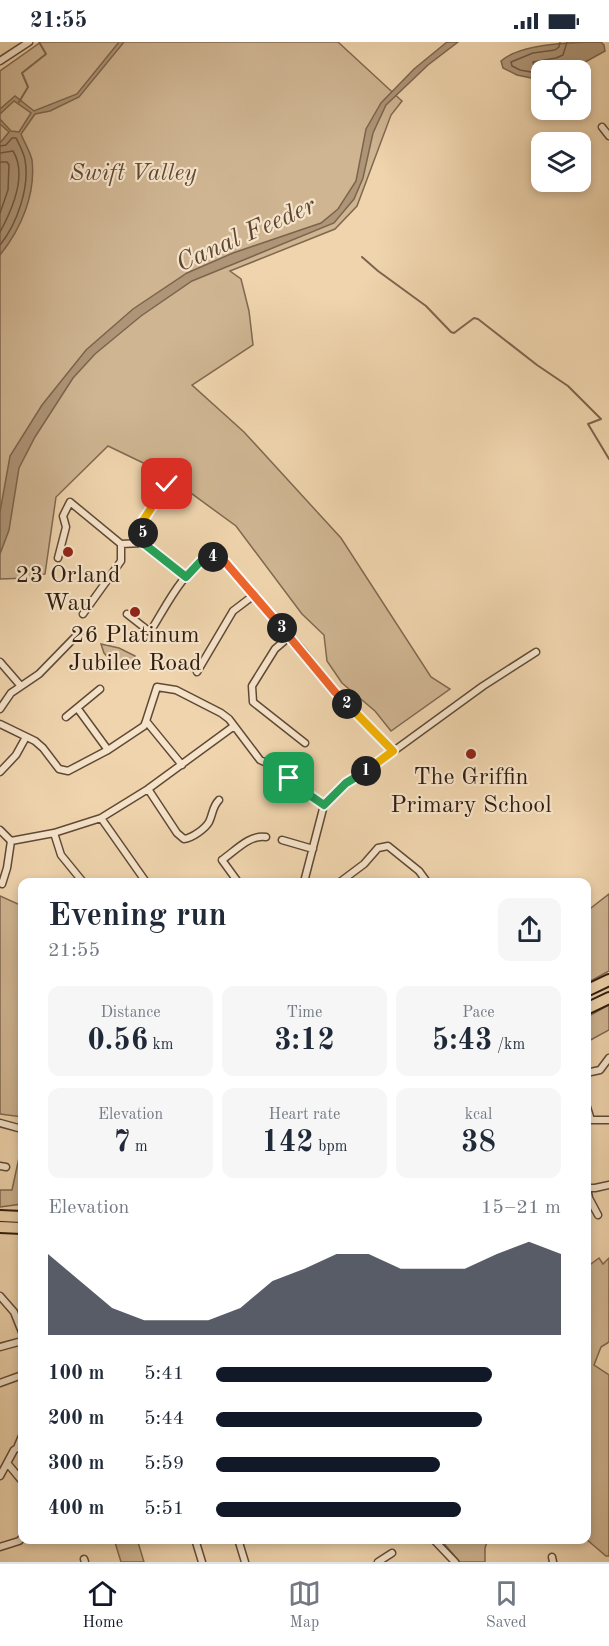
<!DOCTYPE html>
<html lang="en">
<head>
<meta charset="utf-8">
<style>
  :root { --surface:#fff; --page:#f6f6f7; --text:#1f2937; --muted:#747a83; --line:#e0e1e3; --accent:#111827 }
  body { margin:0; font-family:"Old Standard TT",serif; background:var(--page); color:var(--text); height:100vh; display:flex; flex-direction:column; font-size:22px; white-space:nowrap }
  * { box-sizing:border-box; margin:0 }
  p { font-size:20px; color:var(--muted) }
  .icon { flex:none; width:33px; height:33px; fill:none; stroke:currentColor; stroke-width:2; stroke-linecap:round; stroke-linejoin:round }
  .map { position:relative; flex:1; overflow:hidden }
  .panel { position:absolute; left:18px; top:836px; width:573px; height:666px; display:flex; flex-direction:column; background:var(--surface); border-radius:12px; box-shadow:0 3px 9px #0003 }
  .panel>* { flex:none }
  .buttons { position:absolute; left:531px; top:18px; display:grid; gap:12px }
  .buttons a { display:grid; place-items:center; width:60px; height:60px; border-radius:12px; background:var(--surface); box-shadow:0 3px 9px #0003; font-size:30px }
  .pin { position:absolute; display:grid; place-items:center; width:51px; height:51px; color:#fff; margin:-26px; border-radius:12px; box-shadow:0 3px 9px #0006 }
  .km { position:absolute; width:30px; height:30px; margin:-15px; border-radius:50%; background:#222; color:#fff; font-size:16px; line-height:30px; text-align:center }
  .round { display:grid; place-items:center; flex:none; width:63px; height:63px; border-radius:12px; background:var(--page) }
  .headline { display:flex; align-items:center; justify-content:space-between; height:102px; padding:0 30px }
  h1 { font-size:33px; font-weight:600; line-height:45px }
  .metrics { display:grid; grid-template-columns:repeat(3,1fr); gap:9px; height:102px; padding:6px 30px }
  .metrics div { display:grid; align-content:center; border-radius:12px; background:var(--page); text-align:center }
  .metrics b { font-size:30px; font-weight:600 }
  .metrics small { font-size:16px; font-weight:400 }
  .metrics p { font-size:16px }
  .chart { height:168px; padding:12px 30px }
  .chart p { display:flex; justify-content:space-between }
  .chart svg { width:100%; height:108px; margin-top:6px; fill:var(--accent); opacity:.7 }
  ul { padding:0 30px; list-style:none; font-size:20px }
  li { display:grid; grid-template-columns:96px 72px 1fr; align-items:center; height:45px }
  li i { height:15px; border-radius:8px; background:var(--accent) }
  .status { display:flex; justify-content:space-between; align-items:center; height:42px; padding:0 30px; background:var(--surface); direction:ltr }
  .status svg { height:16px; fill:currentColor }
  .dock { display:flex; justify-content:space-around; align-items:center; height:84px; border-top:2px solid var(--line); background:var(--surface); font-size:16px; color:var(--muted) }
  .dock a { display:grid; justify-items:center; gap:3px }
  .dock .selected { color:var(--accent) }
  .map>svg:first-child { display:block }
  .green { fill:#cfb592; stroke:#806850; stroke-width:1.5 }
  .water { fill:#ae9577; stroke:#7c654d; stroke-width:1.5 }
  .lines { fill:none; stroke-linecap:round; stroke-linejoin:round }
  .shore { stroke:#6f5842; stroke-width:1.5 }
  .stream { stroke:#7c654d; stroke-width:2 }
  .minor-casing { stroke:#604a35; stroke-width:9 }
  .trunk-casing { stroke:#301c0d; stroke-width:14 }
  .minor { stroke:#f5e3ca; stroke-width:6 }
  .trunk { stroke:#efd4ad; stroke-width:10 }
  .split-1-casing { stroke:#fff; stroke-width:12 }
  .split-2-casing { stroke:#fff; stroke-width:12 }
  .split-3-casing { stroke:#fff; stroke-width:12 }
  .split-4-casing { stroke:#fff; stroke-width:12 }
  .split-5-casing { stroke:#fff; stroke-width:12 }
  .split-6-casing { stroke:#fff; stroke-width:12 }
  .split-1 { stroke:#22a559; stroke-width:8 }
  .split-2 { stroke:#f5b400; stroke-width:8 }
  .split-3 { stroke:#f0652b; stroke-width:8 }
  .split-4 { stroke:#f0652b; stroke-width:8 }
  .split-5 { stroke:#22a559; stroke-width:8 }
  .split-6 { stroke:#f5b400; stroke-width:8 }
  .poi-dot { fill:#8f2418; stroke:#f5e3ca; stroke-width:2 }
  .labels { text-anchor:middle; dominant-baseline:central; stroke-width:4.5; stroke-linejoin:round; paint-order:stroke }
  .park-label { font-size:24px; font-style:italic; fill:#604a35; stroke:#f5e3ca }
  .poi-label { font-size:24px; fill:#301c0d; stroke:#f5e3ca }
  .water-label { font-size:26px; font-style:italic; fill:#5c4632; stroke:#f5e3ca }
</style>
</head>
<body>
<div class="status"><b>21:55</b><svg viewBox="0 0 49 12"><path d="M0 12V9h3v3zM5 12V6h3v6zM10 12V3h3v9zM15 12V0h3v12zM26 1h20v11H26zM47 4h2v5h-2z"/></svg></div>
<div class="map">
<svg width="609" height="1520" viewBox="0 0 609 1520">
  <rect width="100%" height="100%" fill="#efd4ad"/>
  <filter id="stains"><feTurbulence type="fractalNoise" baseFrequency=".00333" numOctaves="4"/><feColorMatrix values="0 0 0 0 .2 0 0 0 0 .09 0 0 0 0 .02 0 0 0 .5 -.17"/></filter>
  <radialGradient id="worn" r=".72"><stop offset=".6" stop-color="#630" stop-opacity="0"/><stop offset="1" stop-color="#630" stop-opacity=".3"/></radialGradient>
  <!-- green -->
  <path class="green" d="M41 0H338L402 59 391 73 357 164 335 187 230 229 241 237 249 269 253 303 192 343 244 390 341 496 431 635 450 647 391 689 375 669 342 641 327 619 324 593 302 572 236 484 162 430 108 404 56 455 45 532 27 536 0 537V29Z
    M101 602 119 606 135 614 134 620 119 627 104 611Z
    M609 852V929L587 941V869Z
    M0 854 20 863 22 862V1075L0 1072Z
    M609 963V988L587 1000V975Z
    M22 1102V1162L0 1165V1148H12Z
    M599 1216 603 1222 609 1216V1300L601 1305 594 1323 609 1333V1514H606L586 1497 587 1225Z
    M114 1497H137L144 1520H121Z
    M440 1497H488L485 1506V1520H460Z"/>
  <!-- water -->
  <path class="water" d="M119 0H124L79 55 50 69 35 72 21 92C24 100 30 109 32 118 36 152 21 187 0 213V101L9 90 0 82V77L11 89 19 90 31 71 14 59 0 72V67L15 54 34 69 77 52Z
    M447 0H458L428 23 386 63 373 91 363 136 354 157 334 181 192 239 141 274 95 312 73 336 35 395 19 426 9 488 0 512V470L10 414 42 363 86 308 133 267 187 231 233 211 321 181 338 167 356 139 366 87 381 61 414 27Z
    M601 0 604 3 605 9 571 28H542L541 38 517 33 503 26 501 19C521 1 574 0 601 0Z"/>
  <g class="lines">
    <!-- shore -->
    <path class="shore" d="M550 28 544 25 534 24 533 20 556 16 563 13 567 0
      M542 32 520 28 512 24 511 20 533 11 555 8 559 5 560 0
      M0 104 6 103 12 96H16C19 102 24 111 25 118 30 145 17 182 0 203
      M0 111 13 109C28 133 12 168 0 190
      M0 120H7L9 123 8 148 0 171"/>
    <!-- stream -->
    <path class="stream" d="M19 60 28 45 22 31 46 12 39 0
      M362 215 378 229 426 264 451 290 454 291 474 276 478 277 537 323 568 344 601 377 588 382 609 417"/>
    <!-- minor casing -->
    <g class="minor-casing">
      <path id="minor" d="M0 19 29 0
        M602 85 609 94
        M143 501V480L167 442
        M58 516 66 485 63 474 70 460 121 502 143 501 186 535
        M83 572 121 519V502
        M127 572 150 590C167 563 182 529 211 514L226 521 304 610 335 650 394 709
        M290 594 275 607 252 644 253 660 305 701
        M0 620 20 643
        M197 630 233 569 254 553
        M0 667 11 651 39 632 79 591
        M78 667 108 708
        M66 675 100 647
        M0 682 35 699 43 706 59 727 68 729 108 708 144 684 146 679
        M182 723 146 679 157 645 176 648 221 671 229 677 260 718 282 728 295 743 324 763
        M0 730 16 713 26 695
        M148 747 177 791 184 797C192 796 205 787 209 780 213 772 212 765 219 758
        M101 776 146 840
        M0 788 11 799
        M54 791 61 813 83 840
        M282 798 313 807
        M238 840 222 818C235 809 250 792 266 795
        M304 840 324 763 346 741 369 727 483 644 536 610
        M340 840 364 822 378 806 388 804 419 829 427 840
        M2 842 7 826 11 799 54 791 101 776 148 747 234 684
        M586 1031 600 1028 609 1016
        M586 1062 591 1078H609
        M0 1081 22 1087
        M0 1124 6 1125
        M586 1146H595L609 1143
        M587 1146 589 1156 598 1173
        M0 1254 14 1270 22 1290
        M0 1305 22 1299
        M0 1341 22 1333
        M17 1406 22 1394
        M8 1422 22 1439
        M0 1434 14 1408 22 1403
        M195 1497 202 1520
        M238 1497 245 1520
        M433 1497 455 1520
        M0 1505 19 1499 22 1496
        M552 1515 553 1520
        M84 1517 85 1520
        M378 1520 392 1511"/>
    </g>
    <!-- trunk casing -->
    <g class="trunk-casing">
      <path id="trunk" d="M586 949 609 938
        M586 967 609 956
        M0 1174 22 1175
        M0 1185 22 1186"/>
    </g>
    <!-- minor -->
    <use href="#minor" class="minor"/>
    <!-- trunk -->
    <use href="#trunk" class="trunk"/>
  </g>
  <g class="lines">
    <!-- split-1 casing -->
    <g class="split-1-casing">
      <path id="split-1" d="M289 736 295 743 324 763 346 741 366 729"/>
    </g>
    <!-- split-2 casing -->
    <g class="split-2-casing">
      <path id="split-2" d="M347 662 393 709 366 729"/>
    </g>
    <!-- split-3 casing -->
    <g class="split-3-casing">
      <path id="split-3" d="M282 586 335 650 347 662"/>
    </g>
    <!-- split-4 casing -->
    <g class="split-4-casing">
      <path id="split-4" d="M213 515 226 521 282 586"/>
    </g>
    <!-- split-5 casing -->
    <g class="split-5-casing">
      <path id="split-5" d="M143 491V501L186 535 200 520 211 514 213 515"/>
    </g>
    <!-- split-6 casing -->
    <g class="split-6-casing">
      <path id="split-6" d="M143 491 142 480 167 442"/>
    </g>
    <!-- split-1 -->
    <use href="#split-1" class="split-1"/>
    <!-- split-2 -->
    <use href="#split-2" class="split-2"/>
    <!-- split-3 -->
    <use href="#split-3" class="split-3"/>
    <!-- split-4 -->
    <use href="#split-4" class="split-4"/>
    <!-- split-5 -->
    <use href="#split-5" class="split-5"/>
    <!-- split-6 -->
    <use href="#split-6" class="split-6"/>
  </g>
  <!-- markers -->
  <g class="poi-dot">
    <circle cx="68" cy="510" r="6"/>
    <circle cx="135" cy="570" r="6"/>
    <circle cx="471" cy="712" r="6"/>
  </g>
  <g class="labels">
    <!-- park labels -->
    <g class="park-label">
      <text x="133" y="132">Swift Valley</text>
    </g>
    <!-- poi labels -->
    <g class="poi-label">
      <text x="68" y="534">23 Orland<tspan x="68" dy="28">Wau</tspan></text>
      <text x="135" y="594">26 Platinum<tspan x="135" dy="28">Jubilee Road</tspan></text>
      <text x="471" y="736">The Griffin<tspan x="471" dy="28">Primary School</tspan></text>
    </g>
    <!-- water labels -->
    <g class="water-label">
      <text transform="translate(246 193) rotate(-24)">Canal Feeder</text>
    </g>
  </g>
  <rect width="100%" height="100%" filter="url(#stains)"/>
  <rect width="100%" height="100%" fill="url(#worn)"/>
</svg>
<div class="buttons">
<a><svg class="icon" aria-label="locate" viewBox="0 0 24 24"><circle cx="12" cy="12" r="6"/><path d="M12 2v4M12 18v4M2 12h4M18 12h4"/></svg></a>
<a><svg class="icon" aria-label="layers" viewBox="0 0 24 24"><path d="M12 4l9 5-9 5-9-5zM3 14l9 5 9-5"/></svg></a>
</div>
<div class="pin" style="left:289px;top:736px;background:#1e9e55"><svg class="icon" aria-label="arrive" viewBox="0 0 24 24"><path d="M6 21V4h12l-3 4 3 4H6"/></svg></div>
<div class="pin" style="left:167px;top:442px;background:#d93025"><svg class="icon" aria-label="check" viewBox="0 0 24 24"><path d="M5 12l5 5 9-10"/></svg></div>
<b class="km" style="left:366px;top:729px">1</b>
<b class="km" style="left:347px;top:662px">2</b>
<b class="km" style="left:282px;top:586px">3</b>
<b class="km" style="left:213px;top:515px">4</b>
<b class="km" style="left:143px;top:491px">5</b>
<section class="panel">
<div class="headline"><div><h1>Evening run</h1><p>21:55</p></div><a class="round"><svg class="icon" aria-label="share" viewBox="0 0 24 24"><path d="M12 15V3M7 8l5-5 5 5M5 13v7h14v-7"/></svg></a></div>
<div class="metrics">
<div><p>Distance</p><b>0.56<small> km</small></b></div>
<div><p>Time</p><b>3:12</b></div>
<div><p>Pace</p><b>5:43<small> /km</small></b></div>
</div>
<div class="metrics">
<div><p>Elevation</p><b>7<small> m</small></b></div>
<div><p>Heart rate</p><b>142<small> bpm</small></b></div>
<div><p>kcal</p><b>38</b></div>
</div>
<div class="chart"><p><span>Elevation</span>15–21 m</p>
<svg viewBox="0 0 160 44" preserveAspectRatio="none"><path d="M0 44V11L10 22L20 33L30 38L40 38L50 38L60 33L70 22L80 17L90 11L100 11L110 17L120 17L130 17L140 11L150 6L160 11V44z"/></svg>
</div>
<ul>
<li><b>100 m</b>5:41<i style="width:80%"></i></li>
<li><b>200 m</b>5:44<i style="width:77%"></i></li>
<li><b>300 m</b>5:59<i style="width:65%"></i></li>
<li><b>400 m</b>5:51<i style="width:71%"></i></li>
</ul>
</section>
</div>
<nav class="dock">
<a class="selected"><svg class="icon" aria-label="home" viewBox="0 0 24 24"><path d="M3 11l9-7 9 7M6 9v11h12V9"/></svg>Home</a>
<a><svg class="icon" aria-label="map" viewBox="0 0 24 24"><path d="M3 6l6-2 6 2 6-2v14l-6 2-6-2-6 2zM9 4v14M15 6v14"/></svg>Map</a>
<a><svg class="icon" aria-label="saved" viewBox="0 0 24 24"><path d="M7 4h10v16l-5-4-5 4z"/></svg>Saved</a>
</nav>
</body>
</html>
